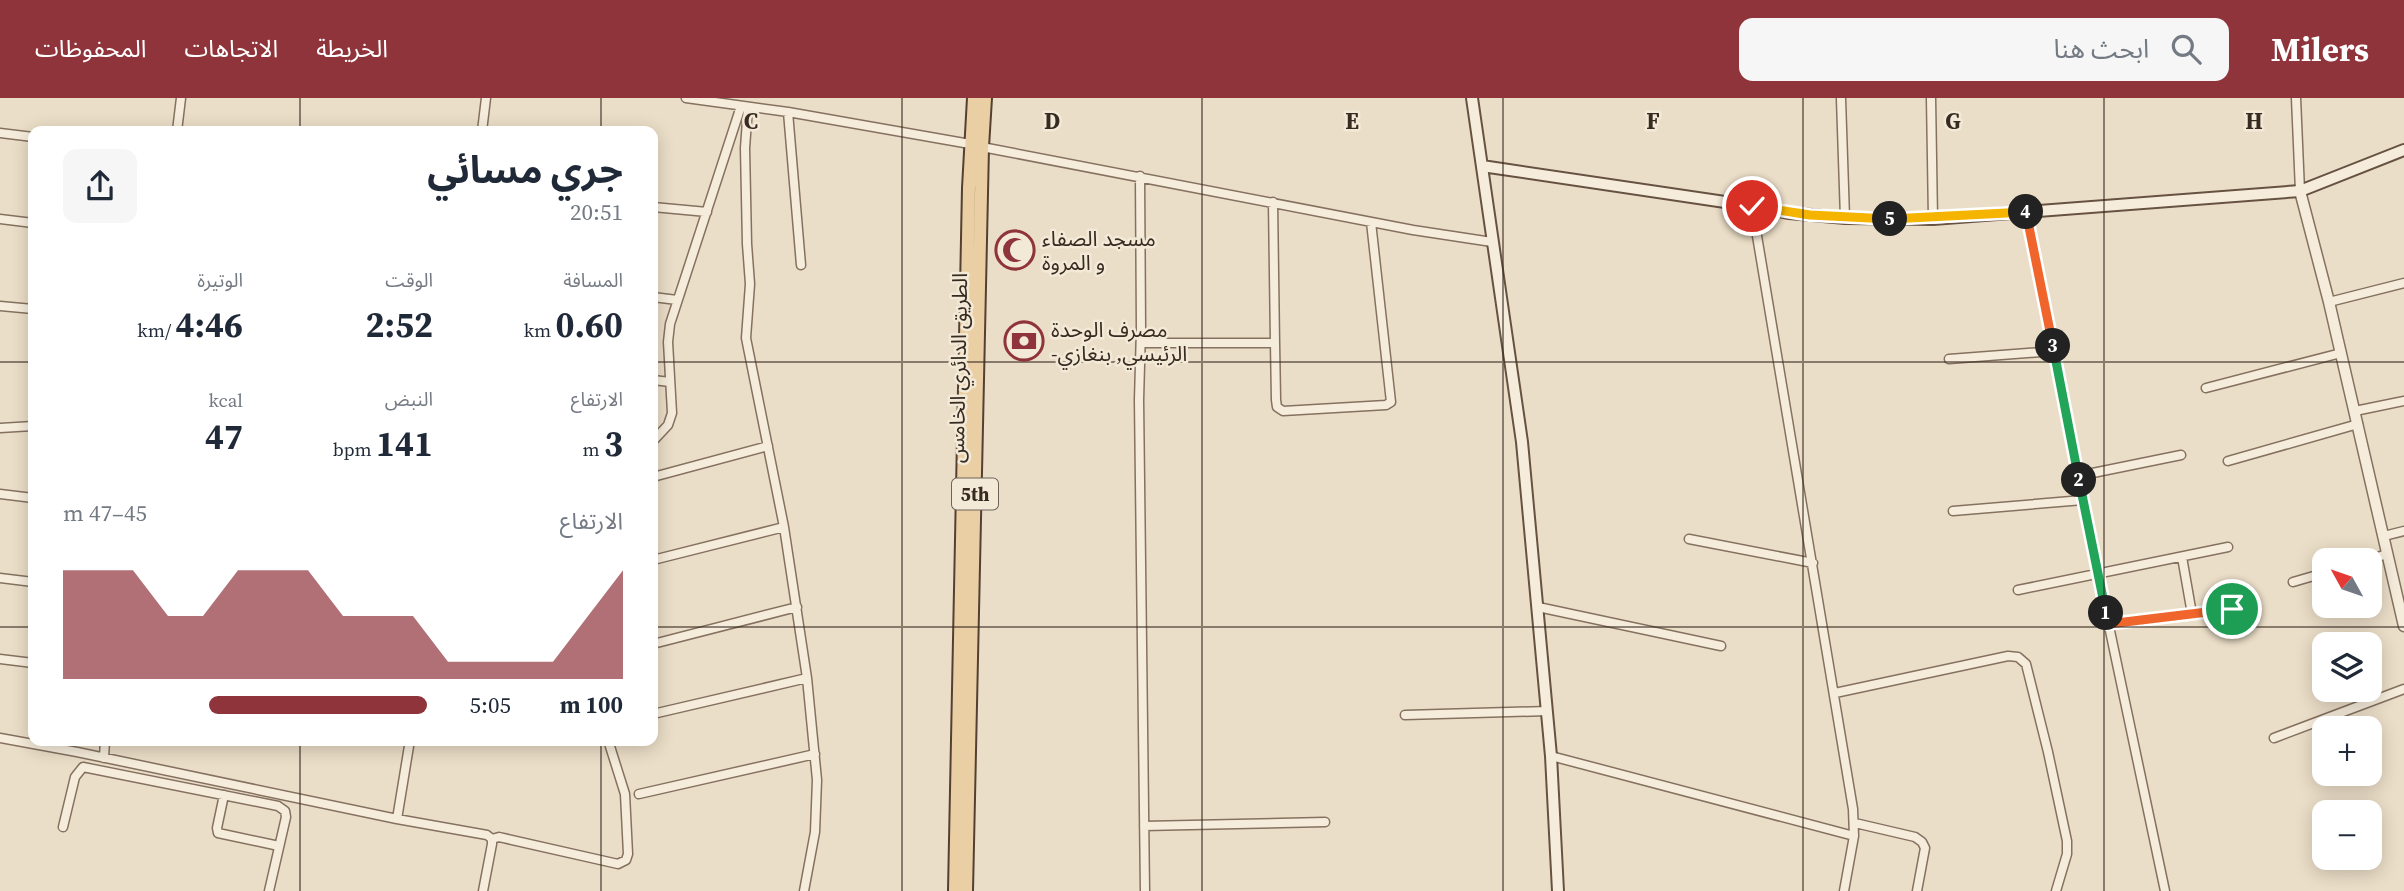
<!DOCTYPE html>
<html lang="ar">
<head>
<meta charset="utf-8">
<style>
  :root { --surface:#fff; --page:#f6f6f7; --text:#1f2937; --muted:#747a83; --accent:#8f343b }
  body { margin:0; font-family:"Source Serif 4","Noto Sans Arabic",serif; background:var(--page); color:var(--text); direction:rtl; height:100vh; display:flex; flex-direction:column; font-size:26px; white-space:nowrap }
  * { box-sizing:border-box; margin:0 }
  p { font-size:23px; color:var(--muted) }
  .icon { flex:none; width:38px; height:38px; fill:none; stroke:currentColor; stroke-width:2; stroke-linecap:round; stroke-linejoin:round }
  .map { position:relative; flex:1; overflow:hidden; direction:ltr }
  .panel { position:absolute; left:28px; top:28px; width:630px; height:620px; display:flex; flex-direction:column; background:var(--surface); border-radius:14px; box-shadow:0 4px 18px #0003; direction:rtl }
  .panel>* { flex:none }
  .needle { width:46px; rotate:310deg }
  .tools { position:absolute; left:2312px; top:450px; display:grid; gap:14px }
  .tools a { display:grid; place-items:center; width:70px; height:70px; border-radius:14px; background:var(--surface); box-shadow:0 4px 18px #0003; font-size:35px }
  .pin { position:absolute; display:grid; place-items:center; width:60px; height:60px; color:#fff; margin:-30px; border:4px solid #fff; border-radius:50%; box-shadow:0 2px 7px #0007 }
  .km { position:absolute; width:35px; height:35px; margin:-18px; border-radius:50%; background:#222; color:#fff; font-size:19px; line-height:35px; text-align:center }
  .round { display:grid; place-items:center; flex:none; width:74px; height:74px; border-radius:14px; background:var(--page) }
  .overview { display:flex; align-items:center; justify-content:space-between; height:119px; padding:0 35px }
  h1 { font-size:38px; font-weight:700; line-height:52px }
  .metrics { display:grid; grid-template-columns:repeat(3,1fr); gap:10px; height:119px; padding:7px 35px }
  .metrics div { display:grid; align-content:center }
  .metrics b { font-size:35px; font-weight:700 }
  .metrics small { font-size:19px; font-weight:400 }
  .metrics p { font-size:19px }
  .chart { height:196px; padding:14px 35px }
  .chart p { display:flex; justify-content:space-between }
  .chart svg { width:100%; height:126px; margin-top:7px; fill:var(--accent); opacity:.7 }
  ul { padding:0 35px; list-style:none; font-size:23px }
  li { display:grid; grid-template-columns:112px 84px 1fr; align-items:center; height:52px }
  li i { height:18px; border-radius:9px; background:var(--accent) }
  header { display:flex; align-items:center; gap:42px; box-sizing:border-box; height:98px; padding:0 35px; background:var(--accent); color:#fff }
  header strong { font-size:33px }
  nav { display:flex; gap:38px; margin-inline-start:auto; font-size:24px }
  .search { width:490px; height:63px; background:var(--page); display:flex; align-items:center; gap:18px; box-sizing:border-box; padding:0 24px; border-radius:14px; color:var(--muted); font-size:26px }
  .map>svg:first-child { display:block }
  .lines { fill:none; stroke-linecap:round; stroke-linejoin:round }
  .minor-casing { stroke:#85715f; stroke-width:11 }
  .tertiary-casing { stroke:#85715f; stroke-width:13 }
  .secondary-casing { stroke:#675242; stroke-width:14 }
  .primary-casing { stroke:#544032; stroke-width:16 }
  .minor { stroke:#f6ecdb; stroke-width:8 }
  .tertiary { stroke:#f6ecdb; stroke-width:10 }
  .secondary { stroke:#f6ecdb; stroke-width:10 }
  .primary { stroke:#eacfa4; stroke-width:12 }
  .split-1-casing { stroke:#fff; stroke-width:14 }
  .split-2-casing { stroke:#fff; stroke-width:14 }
  .split-3-casing { stroke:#fff; stroke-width:14 }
  .split-4-casing { stroke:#fff; stroke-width:14 }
  .split-5-casing { stroke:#fff; stroke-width:14 }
  .split-6-casing { stroke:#fff; stroke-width:14 }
  .split-1 { stroke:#f0652b; stroke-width:9 }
  .split-2 { stroke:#22a559; stroke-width:9 }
  .split-3 { stroke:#22a559; stroke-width:9 }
  .split-4 { stroke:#f0652b; stroke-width:9 }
  .split-5 { stroke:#f5b400; stroke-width:9 }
  .split-6 { stroke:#f5b400; stroke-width:9 }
  .grid { fill:none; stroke:#372a21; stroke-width:2; stroke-opacity:0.55 }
  .labels { text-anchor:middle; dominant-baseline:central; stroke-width:5; stroke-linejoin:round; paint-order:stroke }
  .shield { fill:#f3e9d7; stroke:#6f6358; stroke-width:2 }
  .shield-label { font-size:19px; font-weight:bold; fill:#372a21 }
  .poi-label { font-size:21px; fill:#372a21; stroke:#f3e9d7; text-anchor:start }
  .street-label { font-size:21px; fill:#372a21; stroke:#f3e9d7 }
  .grid-label { font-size:23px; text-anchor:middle; font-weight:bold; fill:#372a21; stroke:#f3e9d7; stroke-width:5; stroke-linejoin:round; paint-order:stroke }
</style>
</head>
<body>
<header>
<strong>Milers</strong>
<div class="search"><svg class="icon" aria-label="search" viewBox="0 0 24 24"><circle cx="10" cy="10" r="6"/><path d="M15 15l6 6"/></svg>ابحث هنا</div>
<nav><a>الخريطة</a><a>الاتجاهات</a><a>المحفوظات</a></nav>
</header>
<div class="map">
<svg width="2404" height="793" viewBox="0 0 2404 793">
  <rect width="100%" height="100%" fill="#ebdec8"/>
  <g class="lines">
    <!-- minor casing -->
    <g class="minor-casing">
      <path id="minor" d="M686 0 788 14 970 46
        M1931 0 1933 121
        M2296 0 2300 93
        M1841 1 1845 120
        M748 9 745 50 747 146 750 186 746 240 784 429 807 580 817 682 815 734 804 793
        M788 14 801 167
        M177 33 181 0
        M482 33 486 0
        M0 35 33 39
        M982 49 1413 132 1492 144
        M1140 78 1141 231 1139 302 1145 793
        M1752 108 1853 711 1854 738 1844 793
        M653 109 707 114
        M2025 113 2098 476 2165 793
        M0 121 33 125
        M653 199 677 202
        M2329 204 2404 185
        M0 208 33 211
        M1141 245H1275L1273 104
        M1275 245 1276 302 1277 309 1283 313 1386 307 1391 304 1371 124
        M1949 261 2054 253
        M653 282 670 284
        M2206 290 2341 255
        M2355 313 2404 303
        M0 330 33 328
        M653 343 668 327 672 315 668 244 670 226 741 8
        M2228 363 2358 326
        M2078 378 2181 357
        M653 379 768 348
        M0 396 33 400
        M1953 413 2083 402
        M2384 438 2404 433
        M1689 441 1813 465
        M2182 459 2192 516
        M653 462 784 429
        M2368 462 2387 456
        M0 480 33 484
        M2293 484 2324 475
        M2018 492 2228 449
        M1538 509 1721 548
        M2108 526 2232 511
        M653 546 797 509
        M0 561 33 565
        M1835 595 2008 558 2018 559 2026 566 2048 654 2067 743V756L2056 793
        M653 616 807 580
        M1405 617 1547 613
        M0 640 77 654 397 721 487 737 492 741V746L483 793
        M2274 640 2404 591
        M1551 658 1854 738
        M104 660 105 642
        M639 696 815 656
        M224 697 217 730 218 735 279 748
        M397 721 410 642
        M1855 725 1915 739 1922 744 1925 750 1917 793
        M1144 728 1325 724
        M63 729 75 679 83 669 278 708 285 713 286 719 269 793
        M492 741 499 739 618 766 626 762 628 756 625 696 608 642"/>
    </g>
    <!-- tertiary casing -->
    <g class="tertiary-casing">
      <path id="tertiary" d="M2300 93 2329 204 2404 528"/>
    </g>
    <!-- secondary casing -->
    <g class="secondary-casing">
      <path id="secondary" d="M1472 0 1522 344 1551 658 1558 793
        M1482 68 1752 108 1789 115 1845 120 1933 121 2300 93 2404 52"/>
    </g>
    <!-- primary casing -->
    <g class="primary-casing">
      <path id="primary" d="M955 793 969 90 974 0
        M966 793 982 49 985 0"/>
    </g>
    <!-- minor -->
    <use href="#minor" class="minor"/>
    <!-- tertiary -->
    <use href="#tertiary" class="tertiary"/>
    <!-- secondary -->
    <use href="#secondary" class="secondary"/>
    <!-- primary -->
    <use href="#primary" class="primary"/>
  </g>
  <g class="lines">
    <!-- split-1 casing -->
    <g class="split-1-casing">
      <path id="split-1" d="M2106 515 2108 526 2232 511"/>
    </g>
    <!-- split-2 casing -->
    <g class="split-2-casing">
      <path id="split-2" d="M2079 382 2106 515"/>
    </g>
    <!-- split-3 casing -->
    <g class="split-3-casing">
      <path id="split-3" d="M2053 248 2079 382"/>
    </g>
    <!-- split-4 casing -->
    <g class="split-4-casing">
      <path id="split-4" d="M2026 114 2053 248"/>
    </g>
    <!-- split-5 casing -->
    <g class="split-5-casing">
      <path id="split-5" d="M1890 121 2026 114"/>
    </g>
    <!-- split-6 casing -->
    <g class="split-6-casing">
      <path id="split-6" d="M1752 108 1810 117 1890 121"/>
    </g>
    <!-- split-1 -->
    <use href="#split-1" class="split-1"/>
    <!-- split-2 -->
    <use href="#split-2" class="split-2"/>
    <!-- split-3 -->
    <use href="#split-3" class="split-3"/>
    <!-- split-4 -->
    <use href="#split-4" class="split-4"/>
    <!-- split-5 -->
    <use href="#split-5" class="split-5"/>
    <!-- split-6 -->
    <use href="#split-6" class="split-6"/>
  </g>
  <!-- grid -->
  <path class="grid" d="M300 0V33M601 0V33M902 0V793M1202 0V793M1503 0V793M1803 0V793M2104 0V793M0 264H33M653 264H2404M0 529H33M653 529H2404M300 642V793M601 642V793"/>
  <!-- icons -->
  <defs>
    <g id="mosque-ring" transform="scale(2.0125)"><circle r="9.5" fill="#f3e9d7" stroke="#8f343b" stroke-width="1.5"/><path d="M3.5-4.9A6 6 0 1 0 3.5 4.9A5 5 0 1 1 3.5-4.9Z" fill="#8f343b"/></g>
    <g id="bank-ring" transform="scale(2.0125)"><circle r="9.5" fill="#f3e9d7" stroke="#8f343b" stroke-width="1.5"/><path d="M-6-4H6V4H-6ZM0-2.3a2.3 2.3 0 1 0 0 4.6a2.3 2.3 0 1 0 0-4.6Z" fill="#8f343b"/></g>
  </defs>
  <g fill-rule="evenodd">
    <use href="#mosque-ring" x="1015" y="152"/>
    <use href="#bank-ring" x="1024" y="243"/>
  </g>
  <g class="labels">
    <!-- shield labels -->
    <rect class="shield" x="952" y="380.5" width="46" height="31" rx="5"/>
    <g class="shield-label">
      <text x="975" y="396">5th</text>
    </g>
    <!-- poi labels -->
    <g class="poi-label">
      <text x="1042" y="140">مسجد الصفاء<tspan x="1042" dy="24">و المروة</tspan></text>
      <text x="1051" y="231">مصرف الوحدة<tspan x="1051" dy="24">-الرئيسي, بنغازي</tspan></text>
    </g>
    <!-- street labels -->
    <g class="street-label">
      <text transform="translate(958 270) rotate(-89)">الطريق الدائري الخامس</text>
    </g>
  </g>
  <g class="grid-label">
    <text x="751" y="31">C</text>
    <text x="1052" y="31">D</text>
    <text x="1352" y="31">E</text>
    <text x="1653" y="31">F</text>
    <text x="1953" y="31">G</text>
    <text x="2254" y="31">H</text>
  </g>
</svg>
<div class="tools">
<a><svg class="needle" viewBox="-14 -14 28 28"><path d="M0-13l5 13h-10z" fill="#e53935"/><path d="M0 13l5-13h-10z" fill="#747a83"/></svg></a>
<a><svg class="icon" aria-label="layers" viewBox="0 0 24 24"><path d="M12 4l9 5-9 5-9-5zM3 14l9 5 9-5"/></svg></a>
<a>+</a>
<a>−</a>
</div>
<div class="pin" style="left:2232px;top:511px;background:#1e9e55"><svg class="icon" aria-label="arrive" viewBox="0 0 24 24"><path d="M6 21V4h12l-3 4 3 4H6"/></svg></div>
<div class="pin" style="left:1752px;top:108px;background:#d93025"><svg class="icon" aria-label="check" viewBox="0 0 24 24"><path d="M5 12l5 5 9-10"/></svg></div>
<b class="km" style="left:2106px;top:515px">1</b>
<b class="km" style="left:2079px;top:382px">2</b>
<b class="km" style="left:2053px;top:248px">3</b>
<b class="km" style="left:2026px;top:114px">4</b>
<b class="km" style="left:1890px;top:121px">5</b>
<section class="panel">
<div class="overview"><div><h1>جري مسائي</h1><p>20:51</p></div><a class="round"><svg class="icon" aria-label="share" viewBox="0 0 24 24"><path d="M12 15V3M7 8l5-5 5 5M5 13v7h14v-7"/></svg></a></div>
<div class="metrics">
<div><p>المسافة</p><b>0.60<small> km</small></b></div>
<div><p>الوقت</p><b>2:52</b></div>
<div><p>الوتيرة</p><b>4:46<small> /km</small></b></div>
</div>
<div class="metrics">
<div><p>الارتفاع</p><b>3<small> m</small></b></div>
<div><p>النبض</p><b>141<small> bpm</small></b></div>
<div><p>kcal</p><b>47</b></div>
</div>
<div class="chart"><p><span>الارتفاع</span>45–47 m</p>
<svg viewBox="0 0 160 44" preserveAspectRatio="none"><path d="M0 44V6L10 6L20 6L30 22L40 22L50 6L60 6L70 6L80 22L90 22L100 22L110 38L120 38L130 38L140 38L150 22L160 6V44z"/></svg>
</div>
<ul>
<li><b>100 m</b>5:05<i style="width:60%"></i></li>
</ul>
</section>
</div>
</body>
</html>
